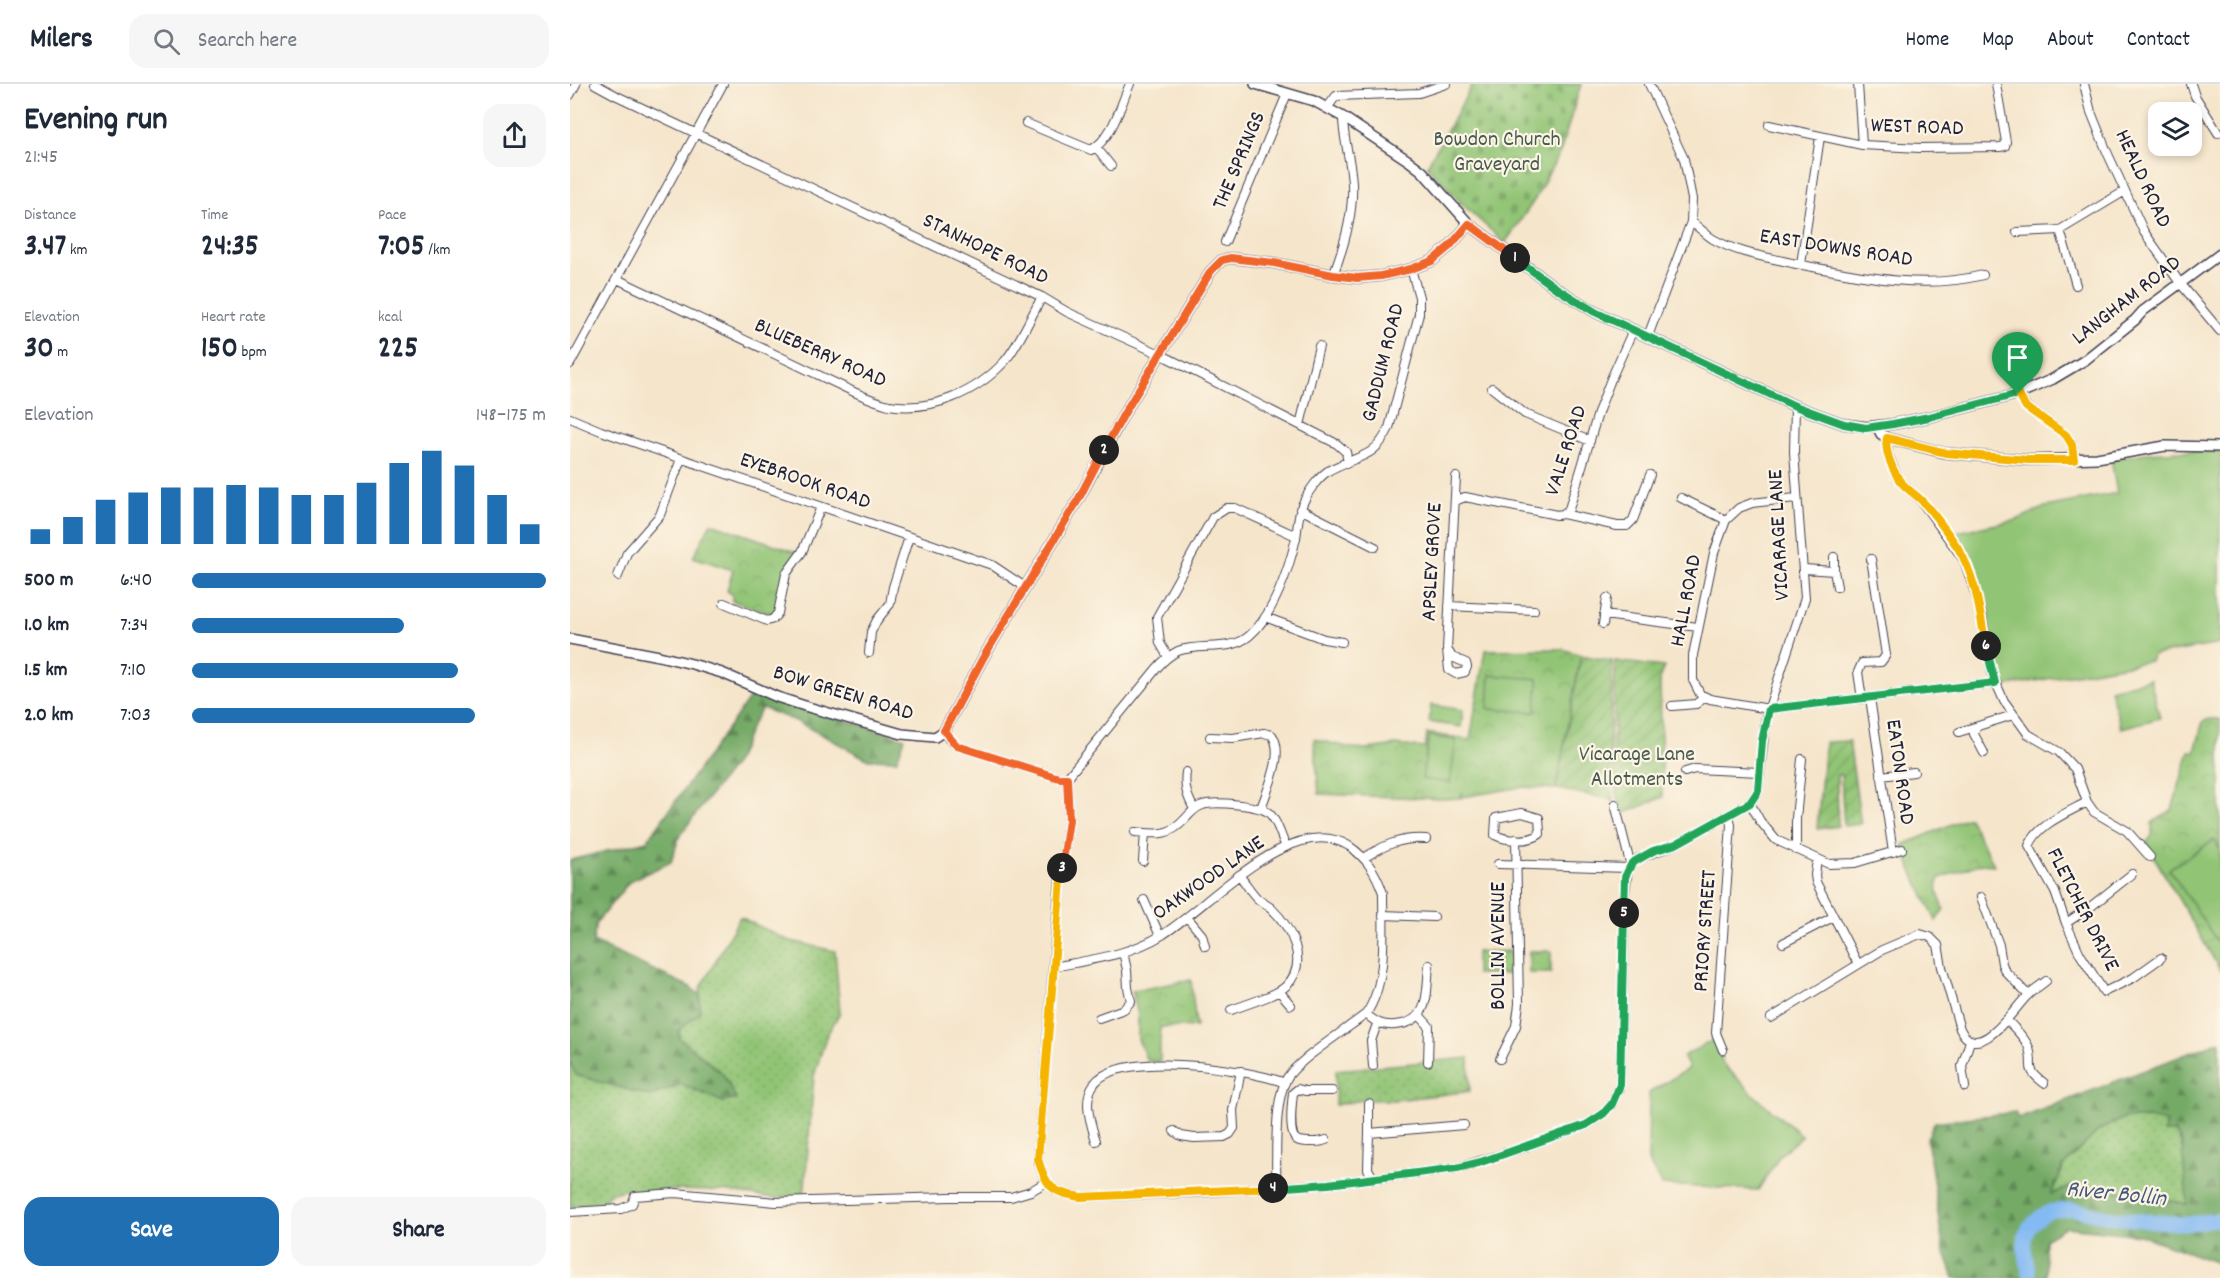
<!DOCTYPE html>
<html lang="en">
<head>
<meta charset="utf-8">
<style>
  :root { --surface:#fff; --page:#f6f6f7; --text:#1f2937; --muted:#747a83; --line:#e0e1e3; --accent:#1f6fb2 }
  body { margin:0; font-family:Dekko,sans-serif; background:var(--page); color:var(--text); height:100vh; display:flex; flex-direction:column; font-size:22px; white-space:nowrap }
  * { box-sizing:border-box; margin:0 }
  p { font-size:20px; color:var(--muted) }
  .icon { flex:none; width:33px; height:33px; fill:none; stroke:currentColor; stroke-width:2; stroke-linecap:round; stroke-linejoin:round }
  .map { position:relative; flex:1; overflow:hidden }
  .details { display:flex; flex-direction:column; background:var(--surface); width:570px }
  .details>* { flex:none }
  .buttons { position:absolute; left:1578px; top:18px; display:grid; gap:12px }
  .buttons a { display:grid; place-items:center; width:54px; height:54px; border-radius:12px; background:var(--surface); box-shadow:0 3px 9px #0003; font-size:30px }
  .pin { position:absolute; display:grid; place-items:center; width:51px; height:51px; color:#fff; margin:-62px -26px; border-radius:50% 50% 50% 0; rotate:-45deg; box-shadow:0 0 6px #0007 }
  .pin .icon { rotate:45deg }
  .km { position:absolute; width:30px; height:30px; margin:-15px; border-radius:50%; background:#222; color:#fff; font-size:16px; line-height:30px; text-align:center }
  .round { display:grid; place-items:center; flex:none; width:63px; height:63px; border-radius:18px; background:var(--page) }
  .summary { display:flex; align-items:center; justify-content:space-between; height:102px; padding:0 24px }
  h1 { font-size:33px; font-weight:700; line-height:45px }
  .metrics { display:grid; grid-template-columns:repeat(3,1fr); gap:9px; height:102px; padding:6px 24px }
  .metrics div { display:grid; align-content:center }
  .metrics b { font-size:30px; font-weight:700 }
  .metrics small { font-size:16px; font-weight:400 }
  .metrics p { font-size:16px }
  .chart { height:168px; padding:12px 24px }
  .chart p { display:flex; justify-content:space-between }
  .chart svg { width:100%; height:108px; margin-top:6px; stroke:var(--accent); stroke-width:6 }
  .cta { display:flex; gap:12px; margin-top:auto; padding:12px 24px }
  .cta a { flex:1; height:69px; border-radius:18px; background:var(--accent); color:#fff; font-size:24px; font-weight:700; line-height:69px; text-align:center }
  .cta a+a { background:var(--page); color:var(--text) }
  ul { padding:0 24px; list-style:none; font-size:20px }
  li { display:grid; grid-template-columns:96px 72px 1fr; align-items:center; height:45px }
  li i { height:15px; border-radius:8px; background:var(--accent) }
  header { display:flex; align-items:center; gap:36px; box-sizing:border-box; height:84px; padding:0 30px; background:var(--surface); border-bottom:2px solid var(--line) }
  header strong { font-size:28px }
  nav { display:flex; gap:33px; margin-inline-start:auto; font-size:21px }
  .search { width:420px; height:54px; background:var(--page); display:flex; align-items:center; gap:15px; box-sizing:border-box; padding:0 21px; border-radius:18px; color:var(--muted); font-size:22px }
  main { display:flex; flex:1; min-height:0 }
  .map>svg:first-child { display:block }
  .grass { fill:url(#grass-dots); stroke:#5a7358; stroke-width:1.5 }
  .forest { fill:url(#forest-firs); stroke:#4b6650; stroke-width:1.5; fill-rule:evenodd }
  .cemetery { fill:url(#cemetery-stones); stroke:#5a7358; stroke-width:1.5 }
  .park { fill:url(#park-crowns); stroke:#5a7358; stroke-width:1.5 }
  .garden { fill:url(#garden-furrows); stroke:#5a7358; stroke-width:1.5 }
  .pitch { fill:#91c475; stroke:#5a7358; stroke-width:1.5 }
  .lines { fill:none; stroke-linecap:round; stroke-linejoin:round }
  .river { stroke:#84baf3; stroke-width:14 }
  .minor-casing { stroke:#423f51; stroke-width:10 }
  .major-casing { stroke:#423f51; stroke-width:12 }
  .minor { stroke:#fff; stroke-width:8 }
  .major { stroke:#fff; stroke-width:9 }
  .split-1-casing { stroke:#fff; stroke-width:12 }
  .split-2-casing { stroke:#fff; stroke-width:12 }
  .split-3-casing { stroke:#fff; stroke-width:12 }
  .split-4-casing { stroke:#fff; stroke-width:12 }
  .split-5-casing { stroke:#fff; stroke-width:12 }
  .split-6-casing { stroke:#fff; stroke-width:12 }
  .split-7-casing { stroke:#fff; stroke-width:12 }
  .split-1 { stroke:#22a559; stroke-width:8 }
  .split-2 { stroke:#f0652b; stroke-width:8 }
  .split-3 { stroke:#f0652b; stroke-width:8 }
  .split-4 { stroke:#f5b400; stroke-width:8 }
  .split-5 { stroke:#22a559; stroke-width:8 }
  .split-6 { stroke:#22a559; stroke-width:8 }
  .split-7 { stroke:#f5b400; stroke-width:8 }
  .labels { text-anchor:middle; dominant-baseline:central; stroke-width:4.5; stroke-linejoin:round; paint-order:stroke }
  .street-label { font-size:22px; fill:#22223b; stroke:#fcf5e5 }
  .park-label { font-size:22px; fill:#495b4f; stroke:#fcf5e5 }
  .water-label { font-size:24px; font-style:italic; fill:#44577b; stroke:#fcf5e5 }
</style>
</head>
<body>
<header>
<strong>Milers</strong>
<div class="search"><svg class="icon" aria-label="search" viewBox="0 0 24 24"><circle cx="10" cy="10" r="6"/><path d="M15 15l6 6"/></svg>Search here</div>
<nav><a>Home</a><a>Map</a><a>About</a><a>Contact</a></nav>
</header>
<main>
<section class="details">
<div class="summary"><div><h1>Evening run</h1><p>21:45</p></div><a class="round"><svg class="icon" aria-label="share" viewBox="0 0 24 24"><path d="M12 15V3M7 8l5-5 5 5M5 13v7h14v-7"/></svg></a></div>
<div class="metrics">
<div><p>Distance</p><b>3.47<small> km</small></b></div>
<div><p>Time</p><b>24:35</b></div>
<div><p>Pace</p><b>7:05<small> /km</small></b></div>
</div>
<div class="metrics">
<div><p>Elevation</p><b>30<small> m</small></b></div>
<div><p>Heart rate</p><b>150<small> bpm</small></b></div>
<div><p>kcal</p><b>225</b></div>
</div>
<div class="chart"><p><span>Elevation</span>148–175 m</p>
<svg viewBox="0 0 160 44" preserveAspectRatio="none"><path d="M5 44V38M15 44V33M25 44V26M35 44V23M45 44V21M55 44V21M65 44V20M75 44V21M85 44V24M95 44V24M105 44V19M115 44V11M125 44V6M135 44V12M145 44V24M155 44V36"/></svg>
</div>
<ul>
<li><b>500 m</b>6:40<i style="width:100%"></i></li>
<li><b>1.0 km</b>7:34<i style="width:60%"></i></li>
<li><b>1.5 km</b>7:10<i style="width:75%"></i></li>
<li><b>2.0 km</b>7:03<i style="width:80%"></i></li>
</ul>
<div class="cta"><a>Save</a><a>Share</a></div>
</section>
<div class="map">
<svg width="1650" height="1194" viewBox="0 0 1650 1194">
  <defs>
    <pattern id="grass-dots" width="8" height="8" patternUnits="userSpaceOnUse" patternTransform="scale(1.5)"><rect width="8" height="8" fill="#91c475"/><path d="M2 2h.1M6 6h.1" fill="none" stroke="#7da866" stroke-width="1.8" stroke-linecap="round"/></pattern>
    <pattern id="forest-firs" width="22" height="20" patternUnits="userSpaceOnUse" patternTransform="scale(1.5)"><rect width="22" height="20" fill="#74aa66"/><path d="M5 1l3.5 6h-7zM16 11l3.5 6h-7z" fill="#5f8a55"/></pattern>
    <pattern id="cemetery-stones" width="16" height="16" patternUnits="userSpaceOnUse" patternTransform="scale(1.5)"><rect width="16" height="16" fill="#91c475"/><path d="M2 7V4a2 2 0 0 1 4 0v3zM10 15v-3a2 2 0 0 1 4 0v3z" fill="#7da866"/></pattern>
    <pattern id="park-crowns" width="20" height="18" patternUnits="userSpaceOnUse" patternTransform="scale(1.5)"><rect width="20" height="18" fill="#91c475"/><path d="M2 6a3 3 0 1 1 6 0M12 15a3 3 0 1 1 6 0" fill="none" stroke="#7da866"/></pattern>
    <pattern id="garden-furrows" width="10" height="10" patternUnits="userSpaceOnUse" patternTransform="scale(1.5)"><rect width="10" height="10" fill="#91c475"/><path d="M-1 1l2-2M0 10L10 0M9 11l2-2" fill="none" stroke="#7da866"/></pattern>
  </defs>
  <rect width="100%" height="100%" fill="#fcf5e5"/>
  <filter id="ink" filterUnits="userSpaceOnUse"><feTurbulence type="fractalNoise" baseFrequency=".0167" numOctaves="2"/><feDisplacementMap in="SourceGraphic" scale="12" xChannelSelector="R" yChannelSelector="G"/><feConvolveMatrix kernelMatrix="1 2 1 2 8 2 1 2 1" color-interpolation-filters="sRGB"/></filter>
  <filter id="wash" filterUnits="userSpaceOnUse"><feTurbulence type="fractalNoise" baseFrequency=".008" numOctaves="4" result="noise"/><feDisplacementMap in="SourceGraphic" scale="24" xChannelSelector="R" yChannelSelector="G"/><feGaussianBlur stdDeviation="1.35" result="paint"/><feColorMatrix in="noise" values="0 0 0 0 0 0 0 0 0 0 0 0 0 0 0 0 0 1.4 0 .05"/><feComposite in="paint" operator="in"/></filter>
  <g filter="url(#wash)">
    <rect width="100%" height="100%" fill="#f5e5cb"/>
    <!-- grass -->
    <path class="grass" d="M170 833 217 856 265 867 270 928 256 953 244 992 234 1113 204 1114 151 1107 100 1106 63 1108 53 1106 39 1110 34 1117 0 1123V977L6 991 80 1012 111 1000 153 1018 166 1015 153 990 109 954V946L130 928V905Z
      M899 974 900 1007 826 1016H792L765 1021 766 986Z
      M1554 1034C1567 1034 1583 1032 1595 1038 1618 1048 1615 1098 1617 1120L1581 1112 1504 1102 1481 1110 1495 1080 1529 1046Z"/>
    <!-- forest -->
    <path class="forest" d="M183 609 335 654 327 676 297 675 226 637 192 624 180 644 168 675 110 751 101 778 60 797 26 839 23 858 120 903 130 911V928L109 946V954L153 990 166 1015 153 1018 111 1000 80 1012 6 991 0 977V776L77 757Z
      M1650 957V1180L1570 1151 1495 1143 1475 1155 1476 1194H1384L1373 1164 1357 1054 1365 1038 1445 1028 1448 1035ZM1554 1034H1578L1596 1038 1594 1048H1605L1612 1058 1617 1120 1581 1112 1504 1102 1481 1110 1495 1080 1529 1046Z"/>
    <!-- cemetery -->
    <path class="cemetery" d="M903 0H1011L991 66 965 115 935 159 893 121 857 82Z"/>
    <!-- park -->
    <path class="park" d="M141 439 229 469 207 525 203 530 162 517V510L157 507 163 486 123 473Z
      M992 565 1011 571 986 705 952 703 892 713V709L891 714 875 715 749 710 744 655 781 664 798 665 826 661 855 664 857 649 900 656 915 566Z
      M1640 635H1650V886L1576 759 1582 752V739L1602 726 1619 667 1625 668 1633 637Z
      M1396 734H1399L1424 781 1409 780 1370 794C1364 804 1370 815 1374 825L1366 837 1342 787 1333 761Z
      M940 867 941 890H906V868Z
      M959 867H981V889H959Z
      M621 896 626 943H590V977H577L568 955V931L562 907Z"/>
    <!-- garden -->
    <path class="garden" d="M1011 571 1042 577 1040 684 1043 718 1040 715 986 705Z
      M1045 577 1094 583 1090 592 1092 707 1093 713 1051 731 1043 686Z
      M1279 657 1291 740 1274 742 1271 691H1267L1268 742 1247 745 1255 658Z"/>
    <!-- pitch -->
    <path class="pitch" d="M1613 367H1650V560L1583 571 1580 577 1431 603C1411 549 1419 500 1382 449L1447 436 1475 423 1547 409 1541 375 1576 369Z
      M920 591 968 595 966 628 918 625Z
      M1580 595 1590 634 1551 644 1540 605Z
      M861 621 893 626 891 643 859 638Z
      M859 652 886 656 880 699 852 695Z
      M1644 756 1650 765 1649 860 1599 785Z
      M1145 955 1153 980 1185 1012 1232 1052 1211 1070 1188 1106 1092 1101 1078 1077 1079 1009 1119 984 1113 972Z"/>
    <g class="lines">
      <!-- river -->
      <path class="river" d="M1460 1194 1454 1163 1455 1152 1459 1143 1471 1132 1481 1127 1503 1125 1545 1134 1617 1140 1650 1135"/>
    </g>
  </g>
  <g filter="url(#ink)">
    <g class="lines">
      <!-- minor casing -->
      <g class="minor-casing">
        <path id="minor" d="M25 0 47 12 472 213 497 228 590 270 767 360 776 368 778 379
          M1288 0 1292 61
          M1514 0 1521 28 1537 68 1574 148 1610 199 1650 247
          M1621 0 1625 12 1648 49
          M0 11 6 0
          M757 24 766 12 849 9 876 0
          M456 39 521 66C543 54 550 22 560 0
          M1199 41 1292 61 1350 64 1430 63 1435 62 1436 58 1426 0
          M526 63 541 82
          M1121 138C1129 143 1135 150 1143 155 1167 169 1196 173 1222 179 1284 191 1350 207 1413 191
          M1490 146 1506 201
          M1447 148 1490 146 1555 107
          M655 158 717 10
          M1231 180 1250 53
          M763 191C775 160 786 122 781 89 779 70 773 53 773 33
          M47 195 284 308C295 313 307 318 319 321 362 328 406 309 435 277 450 259 460 234 472 213
          M1078 252 1121 138 1122 115 1114 75 1079 0
          M0 280 153 0
          M922 304 955 330 1020 357
          M1448 310 1457 323 1496 351 1502 361 1504 376
          M0 334 31 347 422 481 455 503
          M730 341 749 262
          M1317 354 1318 370 1328 395 1352 418 1394 476 1411 527 1422 590 1434 617 1458 650 1489 668 1505 685 1517 718 1524 728 1557 747 1580 773
          M1111 414 1156 436
          M1226 414 1182 419 1169 424 1156 436 1144 469 1123 571V596L1130 610 1140 615 1199 625 1425 599
          M885 417 895 413 987 431 993 430 999 425 1029 326 1041 295 1063 246
          M730 425 805 463
          M993 430 1047 442H1057L1063 436 1080 391
          M1234 485 1264 487V473
          M1264 487 1267 503
          M48 492 57 469 90 431 111 375
          M154 519 197 537 203 535 208 529 216 490 232 468 251 423
          M879 522 964 526
          M1034 531 1128 543
          M695 533 754 555 772 558
          M1033 540 1037 514
          M877 565 882 573 896 579 897 583 895 588 886 590 879 586 877 565 886 393
          M299 569 301 548 307 536 320 520 323 503 339 453
          M598 573 590 559 587 533 643 433 657 424H665L726 452
          M1300 614 1323 768
          M1292 615 1288 588 1292 579 1311 578 1316 571 1301 475
          M1102 622 1126 620 1135 613
          M1407 643 1404 647V650L1414 669
          M374 647 379 655 387 662 489 694H497
          M1389 648 1443 631
          M640 653 663 654 694 649 702 651C715 669 698 704 691 724
          M616 688C614 703 617 712 624 725
          M1115 688 1125 685 1189 688
          M1311 692 1344 688
          M497 694 499 736 490 794 468 1075C475 1103 482 1109 511 1113L638 1108 758 1100 887 1084 946 1066 1016 1041 1033 1030 1042 1020 1050 1001 1055 810 1058 784 1067 775 1106 760 1180 719 1188 707 1196 633 1235 514 1224 368 1225 322
          M497 694 587 584C593 577 600 571 608 567 631 559 660 568 679 552 703 532 719 485 726 454 728 441 728 427 735 415 740 405 749 393 758 387 785 371 804 377 819 344L849 230V213L841 185
          M1517 718C1497 729 1468 740 1459 762L1485 808 1496 839 1510 870 1534 908 1563 894 1591 874
          M1180 719 1190 737 1206 756 1259 780 1285 779 1332 765
          M1045 720 1059 775 1062 779
          M952 729 969 734 970 750C960 758 936 757 925 751L926 734Z
          M565 748C587 750 599 753 615 735 621 729 625 723 633 721 645 717 692 721 700 730 708 738 711 753 716 763
          M1226 766V734L1232 675
          M794 774C814 761 832 753 856 755
          M1247 775 1245 791 1246 798 1288 880
          M573 777 575 749
          M928 780 1058 784
          M1411 813 1429 861 1432 880 1435 887 1458 911
          M574 816 590 852
          M813 831 864 833
          M617 833 632 851 635 862
          M1496 839 1519 824 1562 790
          M1213 859 1263 833
          M483 883C519 876 560 871 592 851 638 823 722 726 779 762 797 774 806 789 813 809 813 847 818 898 796 930 777 945 728 976 717 994 703 1019 707 1074 706 1103
          M709 907 721 921
          M661 926C676 920 706 912 716 902 740 879 721 843 701 824 696 820 690 818 686 813 680 807 675 798 669 791
          M796 930C805 938 812 942 825 941 861 938 856 910 859 881
          M850 932 859 942 858 978
          M529 934 554 925 561 917 558 904 557 886 553 868
          M1201 934 1312 866 1350 850 1360 853 1368 861 1372 883 1390 945C1408 981 1443 926 1457 912 1463 906 1470 902 1476 897
          M1437 936C1444 944 1456 954 1459 964 1465 983 1453 983 1474 999
          M1153 966 1146 949 1161 741 1159 731
          M930 975 946 942 949 920 946 755
          M803 982 801 957 807 940
          M1395 1003 1392 982 1400 957
          M604 1047 611 1052 624 1054 654 1053 660 1050 664 1044 663 1026 671 987
          M799 1049V1020
          M756 1056C749 1059 744 1058 737 1058 733 1057 730 1058 727 1056 718 1052 722 1018 723 1009L728 1005 735 1007H762
          M526 1057C521 1040 512 1016 524 1000 549 965 679 985 715 999
          M803 1094 798 1085 799 1049 894 1041
          M0 1128 51 1125 62 1120 65 1112 105 1109 206 1118 380 1113H441L461 1107 476 1098"/>
      </g>
      <!-- major casing -->
      <g class="major-casing">
        <path id="major" d="M685 0 744 17 773 33 839 77 852 87 899 140 986 204 1025 228 1225 322 1274 340 1296 343 1323 340 1359 333 1448 310 1483 295 1515 276 1565 236 1573 227 1650 170
          M1307 342 1311 350 1317 354 1375 369 1458 376 1527 374 1595 362 1650 363
          M0 555 89 572 122 580 152 589 207 613 238 623 332 650 365 653 374 647 413 574 508 416 555 328 641 187 652 176 661 174 704 179 763 191 787 194 811 192 841 185 862 177 880 162 899 140"/>
      </g>
      <!-- minor -->
      <use href="#minor" class="minor"/>
      <!-- major -->
      <use href="#major" class="major"/>
    </g>
  </g>
  <g class="lines" filter="url(#ink)">
    <!-- split-1 casing -->
    <g class="split-1-casing">
      <path id="split-1" d="M945 174 986 204 1025 228 1225 322 1274 340 1296 344 1323 340 1359 333 1448 310"/>
    </g>
    <!-- split-2 casing -->
    <g class="split-2-casing">
      <path id="split-2" d="M534 366 555 328 641 187 652 176 661 174 704 179 763 191 787 194 811 192 841 185 862 177 880 162 899 140 945 174"/>
    </g>
    <!-- split-3 casing -->
    <g class="split-3-casing">
      <path id="split-3" d="M492 784 499 736 497 694H489L387 662 374 647 413 574 508 416 534 366"/>
    </g>
    <!-- split-4 casing -->
    <g class="split-4-casing">
      <path id="split-4" d="M492 784 468 1075C476 1103 482 1109 511 1113L703 1104"/>
    </g>
    <!-- split-5 casing -->
    <g class="split-5-casing">
      <path id="split-5" d="M703 1104 758 1100 887 1084 911 1078 1016 1041 1033 1030 1042 1020 1050 1001 1054 829"/>
    </g>
    <!-- split-6 casing -->
    <g class="split-6-casing">
      <path id="split-6" d="M1054 829 1055 793 1062 779 1083 767 1106 760 1180 719 1188 707 1192 657 1199 625 1425 599 1416 562"/>
    </g>
    <!-- split-7 casing -->
    <g class="split-7-casing">
      <path id="split-7" d="M1416 562C1410 529 1406 493 1388 464 1377 448 1365 430 1351 416 1344 409 1333 403 1328 394 1322 384 1314 366 1317 354L1376 369 1458 376H1504L1502 361 1496 351 1456 323 1448 310"/>
    </g>
    <!-- split-1 -->
    <use href="#split-1" class="split-1"/>
    <!-- split-2 -->
    <use href="#split-2" class="split-2"/>
    <!-- split-3 -->
    <use href="#split-3" class="split-3"/>
    <!-- split-4 -->
    <use href="#split-4" class="split-4"/>
    <!-- split-5 -->
    <use href="#split-5" class="split-5"/>
    <!-- split-6 -->
    <use href="#split-6" class="split-6"/>
    <!-- split-7 -->
    <use href="#split-7" class="split-7"/>
  </g>
  <g class="labels">
    <!-- street labels -->
    <g class="street-label">
      <text transform="translate(1347 44) rotate(2)">WEST ROAD</text>
      <text transform="translate(670 77) rotate(-67)">THE SPRINGS</text>
      <text transform="translate(1572 95) rotate(65)">HEALD ROAD</text>
      <text transform="translate(1266 165) rotate(9)">EAST DOWNS ROAD</text>
      <text transform="translate(415 166) rotate(26)">STANHOPE ROAD</text>
      <text transform="translate(1557 217) rotate(-38)">LANGHAM ROAD</text>
      <text transform="translate(250 270) rotate(24)">BLUEBERRY ROAD</text>
      <text transform="translate(814 279) rotate(-76)">GADDUM ROAD</text>
      <text transform="translate(997 367) rotate(-72)">VALE ROAD</text>
      <text transform="translate(235 398) rotate(19)">EYEBROOK ROAD</text>
      <text transform="translate(1210 451) rotate(-93)">VICARAGE LANE</text>
      <text transform="translate(863 478) rotate(-87)">APSLEY GROVE</text>
      <text transform="translate(1117 517) rotate(-79)">HALL ROAD</text>
      <text transform="translate(273 610) rotate(17)">BOW GREEN ROAD</text>
      <text transform="translate(1329 688) rotate(82)">EATON ROAD</text>
      <text transform="translate(639 795) rotate(-35)">OAKWOOD LANE</text>
      <text transform="translate(1512 826) rotate(63)">FLETCHER DRIVE</text>
      <text transform="translate(1136 847) rotate(-86)">PRIORY STREET</text>
      <text transform="translate(929 862) rotate(-90)">BOLLIN AVENUE</text>
    </g>
    <!-- park labels -->
    <g class="park-label">
      <text x="927" y="56">Bowdon Church<tspan x="927" dy="25">Graveyard</tspan></text>
      <text x="1067" y="671">Vicarage Lane<tspan x="1067" dy="25">Allotments</tspan></text>
    </g>
    <!-- water labels -->
    <g class="water-label">
      <text transform="translate(1546 1111) rotate(6)">River Bollin</text>
    </g>
  </g>
</svg>
<div class="buttons">
<a><svg class="icon" aria-label="layers" viewBox="0 0 24 24"><path d="M12 4l9 5-9 5-9-5zM3 14l9 5 9-5"/></svg></a>
</div>
<div class="pin" style="left:1448px;top:310px;background:#1e9e55"><svg class="icon" aria-label="arrive" viewBox="0 0 24 24"><path d="M6 21V4h12l-3 4 3 4H6"/></svg></div>
<b class="km" style="left:945px;top:174px">1</b>
<b class="km" style="left:534px;top:366px">2</b>
<b class="km" style="left:492px;top:784px">3</b>
<b class="km" style="left:703px;top:1104px">4</b>
<b class="km" style="left:1054px;top:829px">5</b>
<b class="km" style="left:1416px;top:562px">6</b>
</div>
</main>
</body>
</html>
